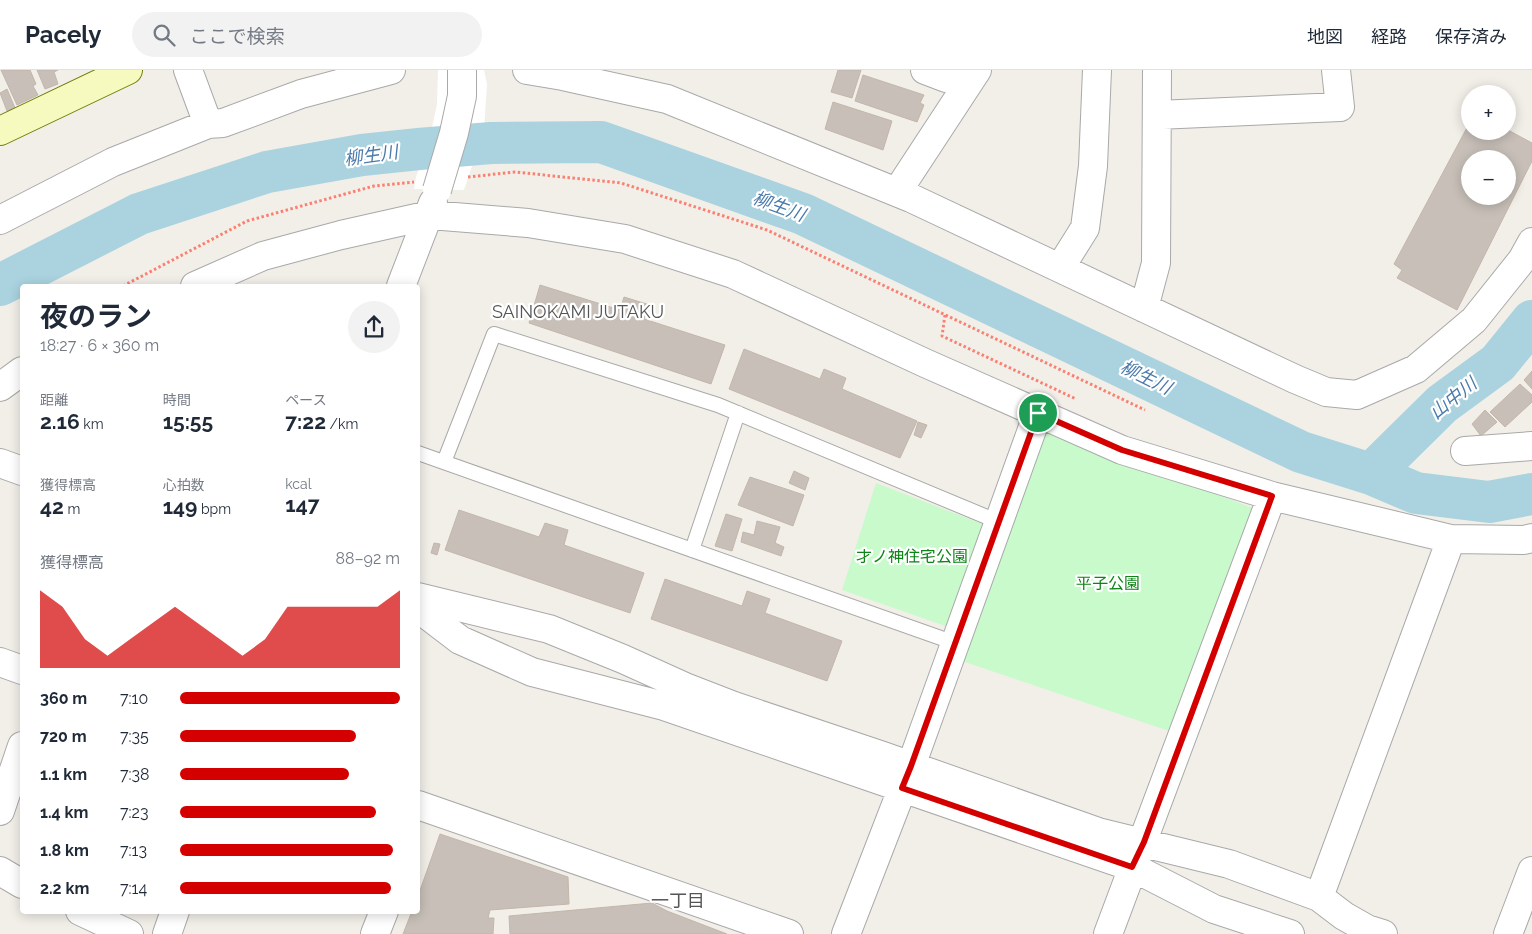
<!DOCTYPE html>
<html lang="ja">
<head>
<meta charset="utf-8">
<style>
  :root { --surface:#fff; --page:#f2f2f3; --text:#1f2937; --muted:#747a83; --line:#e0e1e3; --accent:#d40000 }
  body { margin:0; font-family:Raleway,"Noto Sans JP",sans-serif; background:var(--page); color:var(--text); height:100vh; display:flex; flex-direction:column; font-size:19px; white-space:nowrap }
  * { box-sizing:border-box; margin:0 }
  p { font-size:16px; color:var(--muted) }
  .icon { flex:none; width:28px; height:28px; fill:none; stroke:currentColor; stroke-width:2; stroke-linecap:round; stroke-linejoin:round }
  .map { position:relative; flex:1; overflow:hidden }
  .side { position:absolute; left:20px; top:214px; width:400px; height:630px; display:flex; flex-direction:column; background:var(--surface); border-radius:5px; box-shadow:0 2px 12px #0003 }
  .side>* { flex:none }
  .tools { position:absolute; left:1461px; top:15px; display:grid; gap:10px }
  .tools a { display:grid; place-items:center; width:55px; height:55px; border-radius:50%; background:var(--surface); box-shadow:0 2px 12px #0003; font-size:25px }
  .pin { position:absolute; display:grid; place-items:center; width:42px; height:42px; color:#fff; margin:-21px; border:2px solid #fff; border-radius:50%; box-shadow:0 1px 5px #0007 }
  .round { display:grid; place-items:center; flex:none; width:52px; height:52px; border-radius:26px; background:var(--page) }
  .summary { display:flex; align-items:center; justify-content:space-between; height:85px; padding:0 20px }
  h1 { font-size:28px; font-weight:700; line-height:38px }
  .metrics { display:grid; grid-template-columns:repeat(3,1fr); gap:8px; height:85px; padding:5px 20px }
  .metrics div { display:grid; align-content:center }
  .metrics b { font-size:21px; font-weight:700 }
  .metrics small { font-size:14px; font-weight:400 }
  .metrics p { font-size:14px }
  .chart { height:140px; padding:10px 20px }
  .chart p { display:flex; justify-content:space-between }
  .chart svg { width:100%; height:90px; margin-top:5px; fill:var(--accent); opacity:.7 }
  ul { padding:0 20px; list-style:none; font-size:16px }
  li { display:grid; grid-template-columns:80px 60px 1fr; align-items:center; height:38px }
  li i { height:12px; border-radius:6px; background:var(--accent) }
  header { display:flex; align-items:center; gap:30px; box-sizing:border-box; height:70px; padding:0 25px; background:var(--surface); border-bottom:1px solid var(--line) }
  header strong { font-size:24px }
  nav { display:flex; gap:28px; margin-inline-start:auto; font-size:18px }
  .search { width:350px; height:45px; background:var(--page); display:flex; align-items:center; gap:12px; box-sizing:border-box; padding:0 18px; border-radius:28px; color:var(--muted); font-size:19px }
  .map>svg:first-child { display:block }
  .park { fill:#c8facc }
  .pier { fill:#fff }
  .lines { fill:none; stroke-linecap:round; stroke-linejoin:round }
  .river { stroke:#aad3df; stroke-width:42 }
  .building { fill:#c7bfb8; stroke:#c4b6ab; fill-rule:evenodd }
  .lane-casing { stroke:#a9a9a9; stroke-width:16 }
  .street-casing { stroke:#a9a9a9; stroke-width:30 }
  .secondary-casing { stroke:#707d05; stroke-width:30 }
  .path { stroke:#fa8072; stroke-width:3; stroke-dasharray:2.5 2.5; stroke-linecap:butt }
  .lane { stroke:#fff; stroke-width:14 }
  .street { stroke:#fff; stroke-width:28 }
  .secondary { stroke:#f7fabf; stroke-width:28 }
  .street-bridge-casing { stroke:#a9a9a9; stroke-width:30; stroke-linecap:butt }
  .street-bridge { stroke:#fff; stroke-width:28 }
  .route-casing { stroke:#fff; stroke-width:10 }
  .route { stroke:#d40000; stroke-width:6 }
  .labels { text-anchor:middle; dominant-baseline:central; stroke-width:4.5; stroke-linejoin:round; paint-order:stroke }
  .park-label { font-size:16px; fill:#0c8416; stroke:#fff }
  .water-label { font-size:18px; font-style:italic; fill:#4a7aab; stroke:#fff }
  .neighbourhood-label { font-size:18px; fill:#555; stroke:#fff }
</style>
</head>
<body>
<header>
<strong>Pacely</strong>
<div class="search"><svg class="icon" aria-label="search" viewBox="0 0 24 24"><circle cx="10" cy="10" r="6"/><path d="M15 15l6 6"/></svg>ここで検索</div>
<nav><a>地図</a><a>経路</a><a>保存済み</a></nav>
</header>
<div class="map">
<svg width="1532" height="864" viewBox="0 0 1532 864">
  <rect width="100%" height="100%" fill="#f2efe9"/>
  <!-- park -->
  <path class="park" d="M1047 361 1253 438 1172 662 962 591Z
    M876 413 985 455 948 557 842 520Z"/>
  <!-- pier -->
  <path class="pier" d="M438 0H484L487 14 484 60 464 120 414 119 416 107 428 74 433 53 437 34Z"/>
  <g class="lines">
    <!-- river -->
    <path class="river" d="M0 215 139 144 267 102 362 85 419 79 491 73 601 72 803 144 1301 382 1371 404 1416 423 1489 432 1532 424
      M1371 404 1442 334 1498 293 1532 251"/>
  </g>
  <!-- building -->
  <path class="building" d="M1 0H30L36 14 33 16 38 25 17 35Z
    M37 0H58L54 2 58 14 45 19Z
    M838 0H861L852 28 831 22Z
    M863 5 924 25 920 33 924 35 917 52 855 31Z
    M7 19 15 38 7 41 0 23Z
    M833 32 892 51 883 80 825 59Z
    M1470 52V61H1508V60L1532 73V91L1457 240 1397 208 1402 200 1394 194ZM1470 89H1508V126H1470Z
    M540 215 620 240 624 227 650 235 644 249 725 275 711 314 529 253Z
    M744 279 820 309 824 299 846 308 842 319 917 351 900 388 729 319Z
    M1532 301V319L1524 310Z
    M1520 314 1532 325V332L1505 357 1490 342Z
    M1485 340 1497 352 1481 366 1472 354Z
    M918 352 927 355 921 368 914 365Z
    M794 401 809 408 805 420 789 413Z
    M750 407 804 425 793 456 738 435Z
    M459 440 539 467 545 453 568 460 564 475 644 503 630 543 445 480Z
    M726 444 742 449 732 481 715 476Z
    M757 451 780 457 775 473 784 477 781 486 741 472 743 462 754 465Z
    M434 473 440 474 437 485 431 483Z
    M665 509 742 536 747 521 770 529 765 543 842 571 827 611 651 549Z
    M440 764 568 807 569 834 490 840 488 848H494L493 864H403L412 841H418V826Z
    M652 833 667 841 727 864H510L509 846Z"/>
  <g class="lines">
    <!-- lane casing -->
    <g class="lane-casing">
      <path id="lane" d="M418 383 955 573
        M444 392 494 264 718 335 999 452
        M692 480 738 343"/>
    </g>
    <!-- street casing -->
    <g class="street-casing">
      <path id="street" d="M188 0 208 54
        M527 0 563 6 667 29 911 128 1295 309 1326 322 1357 325 1416 299 1474 250 1522 190 1532 172
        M925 0 946 8 977 0
        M1157 45 1340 37 1336 0
        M897 122 977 0
        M0 150 113 92 208 54 223 53 301 24 391 0
        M1060 198 1085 158 1093 96 1097 0
        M195 216 263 186 341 165 430 145 528 153 625 169 733 204 925 293 1122 380 1272 426 1451 469 1524 470 1532 468
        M401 216 433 133
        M1144 238 1156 193 1157 0
        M0 317 22 301
        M1465 381 1532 376
        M0 393 22 401
        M418 527 549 559 623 589 685 617 734 636 883 686 1098 762 1229 794 1319 827 1344 846 1367 859 1383 864
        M418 539 422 541 460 570 532 602 664 636 1132 797 1214 839 1290 864
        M0 592 22 600
        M418 735 789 864
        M0 741 22 676
        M0 801 22 814
        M1319 827 1451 469
        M80 841 129 864
        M167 864 175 841
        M375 864 384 841
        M846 864 911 696 1038 343
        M1108 864 1272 426
        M1508 864 1532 801"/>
    </g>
    <!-- secondary casing -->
    <g class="secondary-casing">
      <path id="secondary" d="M0 61 128 0"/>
    </g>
    <!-- path -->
    <path class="path" d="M468 107 515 102 621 113 767 160 1145 340
      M123 216 247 151 374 116 414 112
      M945 245 942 266 1076 329"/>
    <!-- lane -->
    <use href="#lane" class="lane"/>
    <!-- street -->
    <use href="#street" class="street"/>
    <!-- secondary -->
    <use href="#secondary" class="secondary"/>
    <!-- street-bridge casing -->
    <g class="street-bridge-casing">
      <path id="street-bridge" d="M437 120 454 63 462 26V0"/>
    </g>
    <!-- street-bridge -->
    <use href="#street-bridge" class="street-bridge"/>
  </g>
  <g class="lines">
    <!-- route casing -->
    <g class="route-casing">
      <path id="route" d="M1038 343 1122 380 1272 426 1144 772 1132 797 902 718 911 696Z"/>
    </g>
    <!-- route -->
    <use href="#route" class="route"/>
  </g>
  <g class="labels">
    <!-- park labels -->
    <g class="park-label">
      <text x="912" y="486">才ノ神住宅公園</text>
      <text x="1108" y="513">平子公園</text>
    </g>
    <!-- water labels -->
    <g class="water-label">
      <text transform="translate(371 85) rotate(-8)">柳生川</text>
      <text transform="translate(779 136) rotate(20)">柳生川</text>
      <text transform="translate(1146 307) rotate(26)">柳生川</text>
      <text transform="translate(1453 328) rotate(-39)">山中川</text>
    </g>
    <!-- neighbourhood labels -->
    <g class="neighbourhood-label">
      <text x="578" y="241">SAINOKAMI JUTAKU</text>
      <text x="678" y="830">一丁目</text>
    </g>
  </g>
</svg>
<div class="tools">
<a>+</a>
<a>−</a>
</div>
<div class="pin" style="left:1038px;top:343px;background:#1e9e55"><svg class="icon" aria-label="arrive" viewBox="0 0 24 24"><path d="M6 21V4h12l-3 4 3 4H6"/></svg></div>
<section class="side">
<div class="summary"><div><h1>夜のラン</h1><p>18:27 · 6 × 360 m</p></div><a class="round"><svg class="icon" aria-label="share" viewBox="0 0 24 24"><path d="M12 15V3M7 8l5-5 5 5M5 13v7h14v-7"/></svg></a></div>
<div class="metrics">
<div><p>距離</p><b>2.16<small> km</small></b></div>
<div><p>時間</p><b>15:55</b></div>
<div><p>ペース</p><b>7:22<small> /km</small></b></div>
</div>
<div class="metrics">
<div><p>獲得標高</p><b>42<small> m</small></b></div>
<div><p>心拍数</p><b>149<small> bpm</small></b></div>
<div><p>kcal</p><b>147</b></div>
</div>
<div class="chart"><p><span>獲得標高</span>88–92 m</p>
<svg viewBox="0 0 160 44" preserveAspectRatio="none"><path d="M0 44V6L10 14L20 30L30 38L40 30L50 22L60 14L70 22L80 30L90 38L100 30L110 14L120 14L130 14L140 14L150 14L160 6V44z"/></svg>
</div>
<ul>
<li><b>360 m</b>7:10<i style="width:100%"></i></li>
<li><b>720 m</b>7:35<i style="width:80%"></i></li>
<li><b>1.1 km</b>7:38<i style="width:77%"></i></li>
<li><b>1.4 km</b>7:23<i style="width:89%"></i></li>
<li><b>1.8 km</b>7:13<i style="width:97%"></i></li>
<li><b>2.2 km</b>7:14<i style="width:96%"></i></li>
</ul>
</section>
</div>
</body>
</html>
